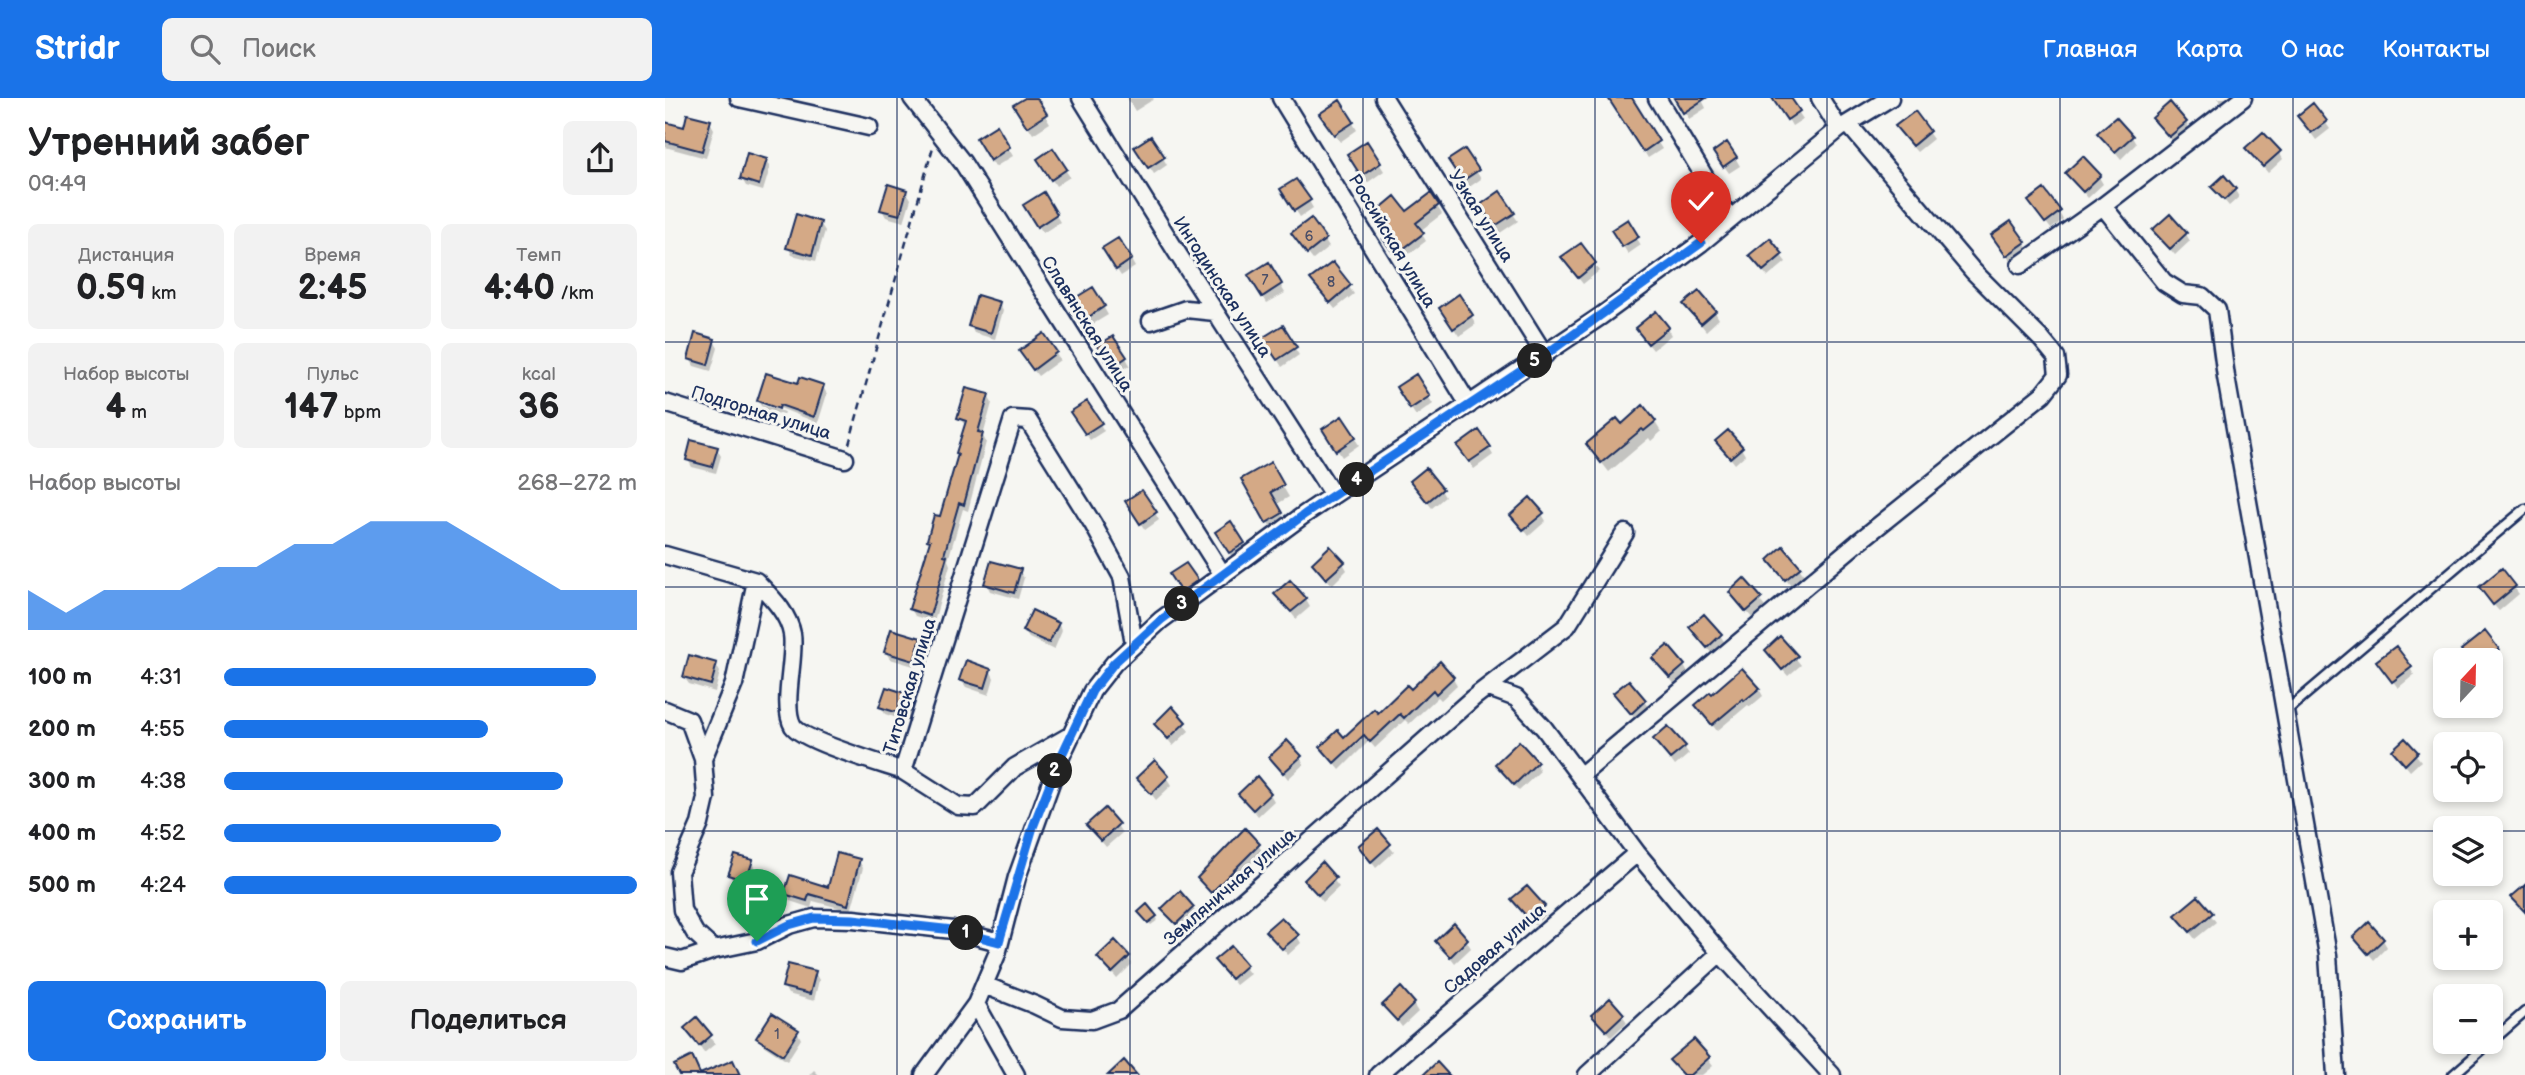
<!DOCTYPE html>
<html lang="ru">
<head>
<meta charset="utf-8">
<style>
  :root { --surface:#fff; --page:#f2f2f2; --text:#202124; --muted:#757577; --accent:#1a73e8 }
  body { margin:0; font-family:"Balsamiq Sans",sans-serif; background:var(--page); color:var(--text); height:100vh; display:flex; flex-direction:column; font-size:26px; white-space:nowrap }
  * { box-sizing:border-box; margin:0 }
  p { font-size:23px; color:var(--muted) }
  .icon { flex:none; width:38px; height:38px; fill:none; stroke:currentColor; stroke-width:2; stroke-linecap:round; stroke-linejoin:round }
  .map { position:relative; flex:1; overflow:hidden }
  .side { display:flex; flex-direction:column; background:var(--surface); width:665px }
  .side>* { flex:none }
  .needle { width:46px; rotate:22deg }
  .controls { position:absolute; left:1768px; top:550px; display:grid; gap:14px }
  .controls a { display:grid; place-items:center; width:70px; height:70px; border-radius:10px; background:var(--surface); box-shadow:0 4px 10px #0003; font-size:35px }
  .pin { position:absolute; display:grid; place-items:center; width:60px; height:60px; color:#fff; margin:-72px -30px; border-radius:50% 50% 50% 0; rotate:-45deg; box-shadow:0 0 7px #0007 }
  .pin .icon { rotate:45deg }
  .km { position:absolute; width:35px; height:35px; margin:-18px; border-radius:50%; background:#222; color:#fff; font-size:19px; line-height:35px; text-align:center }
  .round { display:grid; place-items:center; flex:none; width:74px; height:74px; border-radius:10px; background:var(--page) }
  .headline { display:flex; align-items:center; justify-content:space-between; height:119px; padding:0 28px }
  h1 { font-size:38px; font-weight:600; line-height:52px }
  .metrics { display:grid; grid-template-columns:repeat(3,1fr); gap:10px; height:119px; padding:7px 28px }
  .metrics div { display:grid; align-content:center; border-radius:10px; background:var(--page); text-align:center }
  .metrics b { font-size:35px; font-weight:600 }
  .metrics small { font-size:19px; font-weight:400 }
  .metrics p { font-size:19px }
  .chart { height:196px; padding:14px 28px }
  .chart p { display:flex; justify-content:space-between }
  .chart svg { width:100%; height:126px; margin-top:7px; fill:var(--accent); opacity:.7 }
  .button { display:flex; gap:14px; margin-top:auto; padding:14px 28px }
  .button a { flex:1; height:80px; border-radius:10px; background:var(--accent); color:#fff; font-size:28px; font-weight:600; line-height:80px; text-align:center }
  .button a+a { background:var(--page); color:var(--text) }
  ul { padding:0 28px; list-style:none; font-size:23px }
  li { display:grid; grid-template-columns:112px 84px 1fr; align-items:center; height:52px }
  li i { height:18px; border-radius:9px; background:var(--accent) }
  header { display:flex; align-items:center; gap:42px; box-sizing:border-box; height:98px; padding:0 35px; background:var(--accent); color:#fff }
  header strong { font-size:33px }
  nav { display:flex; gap:38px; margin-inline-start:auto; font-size:24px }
  .search { width:490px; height:63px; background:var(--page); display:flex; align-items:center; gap:18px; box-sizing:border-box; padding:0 24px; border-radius:10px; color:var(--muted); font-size:26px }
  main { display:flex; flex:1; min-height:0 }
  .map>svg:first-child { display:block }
  .shadow { fill:#0003 }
  .building { fill:#d4a986; stroke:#1b2f5e; stroke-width:2 }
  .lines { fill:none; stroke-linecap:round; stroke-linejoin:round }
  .service-casing { stroke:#1b2f5e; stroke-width:13 }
  .minor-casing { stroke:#1b2f5e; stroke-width:21 }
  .path { stroke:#1b2f5e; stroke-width:2.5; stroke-dasharray:7 5; stroke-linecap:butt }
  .service { stroke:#f6f6f2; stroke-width:8 }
  .minor { stroke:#f6f6f2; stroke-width:16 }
  .route-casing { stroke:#fff; stroke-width:14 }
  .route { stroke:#1a73e8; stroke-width:9 }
  .grid { fill:none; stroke:#1b2f5e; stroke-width:2; stroke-opacity:0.55 }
  .labels { text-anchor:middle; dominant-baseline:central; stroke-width:6; stroke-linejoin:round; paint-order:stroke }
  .number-label { font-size:14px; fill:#494e68 }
  .street-label { font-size:18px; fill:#1b2f5e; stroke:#f6f6f2 }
</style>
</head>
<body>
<header>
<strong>Stridr</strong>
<div class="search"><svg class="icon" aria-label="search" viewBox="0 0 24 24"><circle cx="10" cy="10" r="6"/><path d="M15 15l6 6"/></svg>Поиск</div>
<nav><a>Главная</a><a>Карта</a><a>О нас</a><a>Контакты</a></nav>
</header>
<main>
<section class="side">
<div class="headline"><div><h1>Утренний забег</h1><p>09:49</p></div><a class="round"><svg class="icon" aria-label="share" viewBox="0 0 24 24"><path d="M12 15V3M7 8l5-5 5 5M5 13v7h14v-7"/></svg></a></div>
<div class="metrics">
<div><p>Дистанция</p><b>0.59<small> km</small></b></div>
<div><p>Время</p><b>2:45</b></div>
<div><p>Темп</p><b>4:40<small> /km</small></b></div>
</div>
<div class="metrics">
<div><p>Набор высоты</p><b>4<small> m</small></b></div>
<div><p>Пульс</p><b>147<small> bpm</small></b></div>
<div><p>kcal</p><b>36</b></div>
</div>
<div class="chart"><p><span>Набор высоты</span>268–272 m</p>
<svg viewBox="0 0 160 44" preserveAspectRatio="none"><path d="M0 44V30L10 38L20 30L30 30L40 30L50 22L60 22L70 14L80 14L90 6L100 6L110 6L120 14L130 22L140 30L150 30L160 30V44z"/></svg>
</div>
<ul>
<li><b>100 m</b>4:31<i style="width:90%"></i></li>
<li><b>200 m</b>4:55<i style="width:64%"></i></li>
<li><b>300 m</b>4:38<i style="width:82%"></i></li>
<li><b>400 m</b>4:52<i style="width:67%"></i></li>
<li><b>500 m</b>4:24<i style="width:100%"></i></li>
</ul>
<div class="button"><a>Сохранить</a><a>Поделиться</a></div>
</section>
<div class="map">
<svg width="1860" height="977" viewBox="0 0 1860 977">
  <rect width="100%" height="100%" fill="#f6f6f2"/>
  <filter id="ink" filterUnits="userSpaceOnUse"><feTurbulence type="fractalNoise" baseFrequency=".0143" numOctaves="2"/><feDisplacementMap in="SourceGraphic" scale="14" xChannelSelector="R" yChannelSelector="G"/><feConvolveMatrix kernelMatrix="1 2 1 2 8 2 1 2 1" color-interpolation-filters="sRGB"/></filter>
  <g filter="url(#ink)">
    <!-- shadow -->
    <path class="shadow" d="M363 0H370L385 25 368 36 350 8Z
      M462 0H488L489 1 470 13Z
      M951 0H965L997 51 983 60 947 2Z
      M1014 0H1036L1041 10 1024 21 1012 2Z
      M1111 0H1124L1138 21 1127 28Z
      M1553 0H1565L1558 6Z
      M675 4 692 32 675 44 661 23Z
      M1249 15 1268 41 1252 54 1236 36Z
      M1634 19 1660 24 1665 31 1651 42Z
      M1489 20 1521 25 1525 32 1509 46Z
      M45 24 49 31 41 60 0 49V26L20 31Z
      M331 30 348 58 330 69 313 41Z
      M1435 35 1467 39 1471 46 1456 61Z
      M702 46 719 73 702 85 688 64Z
      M1062 46 1075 68 1064 75 1054 61Z
      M1582 50 1614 54 1618 61 1603 75Z
      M387 52 405 79 391 88 378 68Z
      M799 54 816 81 803 90 790 70Z
      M476 56 498 60 502 67 489 76Z
      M101 62 105 70 98 93 81 88 77 81Z
      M1402 75 1434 79 1438 86 1423 100Z
      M1548 89 1570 92 1574 99 1564 108Z
      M241 93 246 101 239 124 221 119 217 112Z
      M378 96 395 124 378 135 360 107Z
      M765 98 777 116 755 133 761 143 735 163 725 149 730 135 741 115Z
      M622 99 644 103 648 110 635 119Z
      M1370 110 1394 114 1398 122 1386 131Z
      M822 115 848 116 853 123 835 135Z
      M646 123 664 149 648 162 633 143Z
      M962 124 976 147 963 156 948 132Z
      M155 125 160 133 151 163 127 157 123 149Z
      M1489 132 1521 136 1525 143 1510 157Z
      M1105 143 1121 164 1103 179 1091 165Z
      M1332 145H1359L1363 152 1347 164Z
      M915 147 934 173 918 186 903 167Z
      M443 158 466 162 470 169 456 178Z
      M668 166 689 196 670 211 652 189Z
      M604 167 620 195 602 205 585 177Z
      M428 191 443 217 428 226 412 201Z
      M794 198 811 226 794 238 780 217Z
      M334 205 338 213 330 241 309 235 305 227Z
      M1020 206 1050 214 1054 221 1041 233Z
      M617 230 634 257 617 269 604 248Z
      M1002 230 1006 237 988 252 976 237Z
      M378 237 395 262 373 278 360 261Z
      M49 243 53 250 46 273 29 268 25 261Z
      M438 256 461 260 465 267 451 276Z
      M751 279 768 306 751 318 737 297Z
      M134 288 158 289 162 296 153 325 97 303V307L119 314 118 317 98 311 93 303Z
      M323 298 327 305 318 338 321 344 303 413 298 411 283 462 285 467 269 524 250 518 246 511 266 446 264 442 276 420 301 328 294 320Z
      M677 320 694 347 677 359 663 338Z
      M411 322 435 326 439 333 425 342Z
      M990 324 996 334 986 343 984 340 944 374 923 347 957 328Z
      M1053 344 1076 350 1080 357 1070 366Z
      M51 350 56 358 51 375 27 369 23 362Z
      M824 350 828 357 809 371 798 356Z
      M605 367 624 399 612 406 623 427 609 435 579 382Z
      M751 391 776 392 780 399 767 410Z
      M466 411 490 415 494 422 480 432Z
      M877 416 881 423 864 438 847 417Z
      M556 442 579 446 583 453 569 462Z
      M1105 462 1134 470 1139 477 1126 488Z
      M649 465H678L682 472 667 487Z
      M354 473 359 480 353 501 325 493 321 485Z
      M1837 473 1854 496 1834 513 1820 497Z
      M507 477 531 483 535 490 522 500Z
      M1079 483 1100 509 1087 520 1066 494Z
      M611 496 641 502 645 509 631 521Z
      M393 526 397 533 389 552 364 540 359 533Z
      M1026 530 1055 537 1060 545 1047 556Z
      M1115 541 1136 567 1123 578 1106 559Z
      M255 542 259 549 252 569 225 561 220 553Z
      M1833 552 1837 559 1825 569V562H1804Z
      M990 561 1019 568 1023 575 1010 587Z
      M51 567 55 574 50 594 24 586 19 579Z
      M1718 570H1745L1749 577 1733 590Z
      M325 572 329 580 324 597 301 589 296 582Z
      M788 580 792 587 776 602 773 599 744 626 740 622 710 650 704 643 675 672 657 650 679 642 746 593Z
      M964 584 984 610 971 622 951 596Z
      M1094 591 1098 598 1085 609 1083 607 1052 633 1032 607 1047 598Z
      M245 599 249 606 244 624 220 616 216 609Z
      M507 611 524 633 508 648 491 626Z
      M990 641 1019 649 1024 656 1010 668Z
      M1740 643 1756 663 1745 673 1729 653Z
      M606 659H635L639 666 623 681Z
      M871 665 875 673 854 693 832 666Z
      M502 679 507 687 491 702 474 680Z
      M576 696H605L609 703 593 718Z
      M452 727 457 735 441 749 424 728Z
      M712 733 729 754 711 770 695 749Z
      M593 747 598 754 551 802 534 780Z
      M87 763 91 771 85 790 69 785 65 777Z
      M194 763 198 770 186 813 148 803 146 810 125 803 121 796 164 791Z
      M657 767 674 789 658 804 641 782Z
      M1533 800 1551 824 1530 841 1517 824Z
      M853 809H878L882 816 869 827Z
      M528 810 532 818 516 833 499 811Z
      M477 817 491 819 493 822 486 827Z
      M603 833 632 838 636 845 623 857Z
      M1690 839 1718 842 1722 849 1709 862Z
      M801 842 806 850 790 865 773 843Z
      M565 851 585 876 571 887 552 863Z
      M434 859H463L467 866 452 881Z
      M150 875 154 882 149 903 123 896 119 889Z
      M748 906 753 914 737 929 720 907Z
      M928 917H957L962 924 946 939Z
      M31 922 50 946 39 955 21 930Z
      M132 933 136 941 122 963 98 947 93 940Z
      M1029 943 1048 968 1037 977H1017L1007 962Z
      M149 972 154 977H144Z"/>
    <!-- building -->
    <path class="building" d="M360 0H372L382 16 362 29 348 7Z
      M943 0H967L994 43 978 54Z
      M1009 0H1041L1018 15Z
      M1107 0H1126L1135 13 1122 22Z
      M675 2 689 24 669 37 654 16Z
      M1505 4 1522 24 1504 39 1487 20Z
      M1648 5 1662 23 1646 35 1632 18Z
      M1250 13 1265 33 1247 48 1230 28Z
      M22 16 46 22 37 53 0 43V24L19 29Z
      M1451 19 1468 38 1450 54 1432 35Z
      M332 27 345 49 325 63 311 40Z
      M1598 34 1616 53 1598 69 1580 50Z
      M486 38 500 59 483 70 469 49Z
      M702 43 716 65 696 78 682 56Z
      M1062 44 1072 59 1058 69 1048 54Z
      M388 50 402 71 386 82 372 61Z
      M800 51 814 72 797 83 783 62Z
      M82 55 102 61 94 87 75 81Z
      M1418 58 1436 77 1418 94 1400 75Z
      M1559 77 1571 91 1559 102 1546 89Z
      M631 81 646 102 629 113 615 91Z
      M223 86 242 92 235 117 215 112Z
      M1379 91 1396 113 1380 125 1363 103Z
      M835 93 850 115 830 128 815 107Z
      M379 94 392 116 372 129 358 107Z
      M766 95 774 107 751 125 759 135 730 157 718 141 728 134 712 113 730 98 742 113Z
      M131 116 156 124 147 157 121 150Z
      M1505 116 1522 135 1505 151 1487 132Z
      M646 120 661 141 642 156 626 135Z
      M963 121 974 139 957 149 946 132Z
      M1346 123 1361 144 1341 158 1326 137Z
      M453 140 467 161 451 172 437 150Z
      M1105 140 1118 156 1098 173 1084 157Z
      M916 145 931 165 913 180 896 159Z
      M604 164 617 186 597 199 583 177Z
      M668 164 686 187 665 205 645 181Z
      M428 189 440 208 422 220 410 200Z
      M1034 193 1051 213 1036 226 1018 206Z
      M794 196 808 217 788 231 774 210Z
      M312 197 335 204 326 235 303 228Z
      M991 213 1004 229 983 246 970 230Z
      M618 227 632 249 612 262 597 240Z
      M30 235 50 241 43 267 23 261Z
      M379 235 392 254 368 272 354 253Z
      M448 238 462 259 446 270 432 248Z
      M101 275 133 285 135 279 159 287 149 319 115 307 114 311 92 303Z
      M751 276 765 298 745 311 731 289Z
      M301 290 324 296 313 334 318 335 299 407 294 405 279 457 282 458 265 518 244 511 265 443 262 442 269 417 275 418 293 356 291 355 301 323 292 320Z
      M422 303 437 325 420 336 405 314Z
      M978 307 991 323 979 333 977 331 936 365 921 346 952 320 957 326Z
      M677 318 691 339 671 353 657 331Z
      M814 332 826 349 804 364 792 348Z
      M1063 332 1078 349 1065 360 1050 343Z
      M26 342 53 349 47 369 21 362Z
      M606 364 619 387 606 394 618 415 601 425 576 381Z
      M761 370 778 391 762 404 745 383Z
      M477 392 492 414 475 426 460 403Z
      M865 399 879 415 858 432 845 417Z
      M566 423 580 445 564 455 550 434Z
      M665 448 680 464 661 481 647 465Z
      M1118 448 1136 469 1120 482 1103 462Z
      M326 463 356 471 349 495 319 486Z
      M521 465 533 482 516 494 504 476Z
      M1837 470 1851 488 1828 507 1814 489Z
      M1079 480 1097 500 1081 514 1064 494Z
      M625 482 642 501 626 514 609 496Z
      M367 512 394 525 384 545 357 533Z
      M1039 516 1057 536 1042 550 1024 529Z
      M226 531 256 540 249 563 219 554Z
      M1820 533 1834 551 1821 562H1804L1796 552Z
      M1115 538 1133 558 1117 572 1100 552Z
      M1003 547 1020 567 1005 580 987 560Z
      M1731 548 1747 569 1727 584 1711 563Z
      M24 557 52 565 46 587 18 579Z
      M301 562 326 571 320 590 294 582Z
      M775 563 789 579 771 596 768 592 739 620 735 616 705 644 699 637 669 665 655 649 673 632 679 639 709 611 713 615 742 587 746 591Z
      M1077 570 1095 590 1079 603 1078 601 1047 627 1030 607 1045 594 1047 596Z
      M964 582 981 602 966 616 948 595Z
      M221 589 246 597 240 617 214 609Z
      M507 608 521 624 503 641 489 626Z
      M1003 628 1021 648 1005 661 988 641Z
      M1740 640 1753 654 1740 667 1727 652Z
      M622 642 637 658 618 675 604 659Z
      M854 643 873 664 849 687 830 666Z
      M490 662 504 678 486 696 471 680Z
      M592 678 606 695 588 712 573 696Z
      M440 710 454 726 436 743 421 727Z
      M580 730 595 746 546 795 532 780Z
      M713 731 726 746 706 764 693 748Z
      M172 755 195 761 183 807 144 796 142 803 119 796 125 777 163 789Z
      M70 757 88 762 81 783 63 777Z
      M657 764 671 780 653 797 639 782Z
      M1860 787V814L1846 799Z
      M862 788 880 808 864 821 846 801Z
      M515 793 529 809 511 826 496 811Z
      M1533 798 1548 815 1525 834 1510 817Z
      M482 806 492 818 483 825 473 814Z
      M616 819 634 837 617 851 600 833Z
      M1704 824 1719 841 1703 856 1688 839Z
      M789 825 803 841 785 859 770 843Z
      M450 842 465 858 447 875 432 859Z
      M566 848 582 867 566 881 549 862Z
      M123 866 151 873 145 896 117 889Z
      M736 889 750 905 732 923 717 907Z
      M945 900 959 916 941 933 926 917Z
      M107 915 134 932 118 957 91 940Z
      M32 919 47 937 34 948 19 930Z
      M1029 941 1045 959 1025 977H1018L1004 962Z
      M27 958 35 976 68 962 75 977H14L9 967Z
      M459 962 472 977H443Z
      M772 964 784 977H758Z"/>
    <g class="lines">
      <!-- service casing -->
      <g class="service-casing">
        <path id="service" d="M1621 613 1860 411
          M1788 977 1860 914"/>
      </g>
      <!-- minor casing -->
      <g class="minor-casing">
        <path id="minor" d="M74 0 204 29
          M247 0 298 65 558 477
          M416 0 511 153 668 397
          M616 0 804 307
          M719 0 880 257
          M992 0 1065 121
          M1155 0 1174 31
          M1438 108 1499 184 1518 196 1537 198 1552 212 1561 279 1663 857 1671 977
          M1355 167 1438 108 1578 0
          M486 223 521 211 550 214
          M0 305 180 361
          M0 457 91 483 69 586 38 661
          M91 483C105 498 123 514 127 536 131 559 116 608 128 628 138 643 218 666 238 673
          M824 590 851 600 879 630 972 755 1055 855 1167 977
          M0 612 24 622 38 661 41 700 35 726 14 774 17 812 30 835 49 852
          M406 637 350 669 310 709 293 708 238 673 348 321 363 322 428 426 457 479 469 545
          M915 678 1192 445 1378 296 1393 277 1391 259 1377 242 1308 173 1184 27
          M0 859 17 863 49 852 92 843 124 827 149 820 188 821 288 832 334 844
          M319 887 370 907 397 920 427 922 454 912 808 600 902 528 960 435
          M311 906 351 977
          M259 977 311 906 332 856 352 779 393 665 427 593 449 565 496 522 640 416 936 218 1036 145 1174 31 1225 0
          M713 977 972 755
          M922 977 1055 855"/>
      </g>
      <!-- path -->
      <path class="path" d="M184 346 268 49"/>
      <!-- service -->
      <use href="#service" class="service"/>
      <!-- minor -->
      <use href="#minor" class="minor"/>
    </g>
  </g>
  <g class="lines" filter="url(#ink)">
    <!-- route casing -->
    <g class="route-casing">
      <path id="route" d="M92 843 124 827 149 820 188 821 288 832 334 844 368 729 393 665 427 593 449 565 496 522 640 416 880 257 1036 145"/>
    </g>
    <!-- route -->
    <use href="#route" class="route"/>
  </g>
  <!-- grid -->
  <path class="grid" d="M232 0V977M465 0V977M698 0V977M930 0V977M1162 0V977M1395 0V977M1628 0V977M0 244H1860M0 489H1860M0 733H1780M1825 733H1860"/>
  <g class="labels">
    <!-- number labels -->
    <g class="number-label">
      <text x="644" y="138">6</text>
      <text x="600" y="182">7</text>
      <text x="666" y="184">8</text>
      <text x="112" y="936">1</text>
    </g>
    <!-- street labels -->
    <g class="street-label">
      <text transform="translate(816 118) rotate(58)">Узкая улица</text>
      <text transform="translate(727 143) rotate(59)">Российская улица</text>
      <text transform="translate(557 189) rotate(57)">Ингодинская улица</text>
      <text transform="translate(422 226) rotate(58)">Славянская улица</text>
      <text transform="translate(96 315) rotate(17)">Подгорная улица</text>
      <text transform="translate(245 588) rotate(-73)">Титовская улица</text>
      <text transform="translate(565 789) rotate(-41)">Земляничная улица</text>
      <text transform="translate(830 851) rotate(-41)">Садовая улица</text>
    </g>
  </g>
</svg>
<div class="controls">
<a><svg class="needle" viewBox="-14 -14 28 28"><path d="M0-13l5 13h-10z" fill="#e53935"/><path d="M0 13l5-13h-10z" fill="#757577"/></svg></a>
<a><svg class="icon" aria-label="locate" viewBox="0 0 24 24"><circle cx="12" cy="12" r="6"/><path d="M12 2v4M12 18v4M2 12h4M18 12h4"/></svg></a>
<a><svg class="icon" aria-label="layers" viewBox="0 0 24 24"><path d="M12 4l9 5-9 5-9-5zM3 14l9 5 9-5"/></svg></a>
<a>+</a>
<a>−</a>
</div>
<div class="pin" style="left:92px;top:843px;background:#1e9e55"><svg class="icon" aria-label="arrive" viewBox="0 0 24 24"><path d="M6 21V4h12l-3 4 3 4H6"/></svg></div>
<div class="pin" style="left:1036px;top:145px;background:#d93025"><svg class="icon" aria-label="check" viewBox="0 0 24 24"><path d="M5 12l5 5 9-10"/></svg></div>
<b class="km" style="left:301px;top:835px">1</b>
<b class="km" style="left:390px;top:673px">2</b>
<b class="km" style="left:517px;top:506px">3</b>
<b class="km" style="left:692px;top:382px">4</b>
<b class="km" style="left:870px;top:263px">5</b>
</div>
</main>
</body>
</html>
